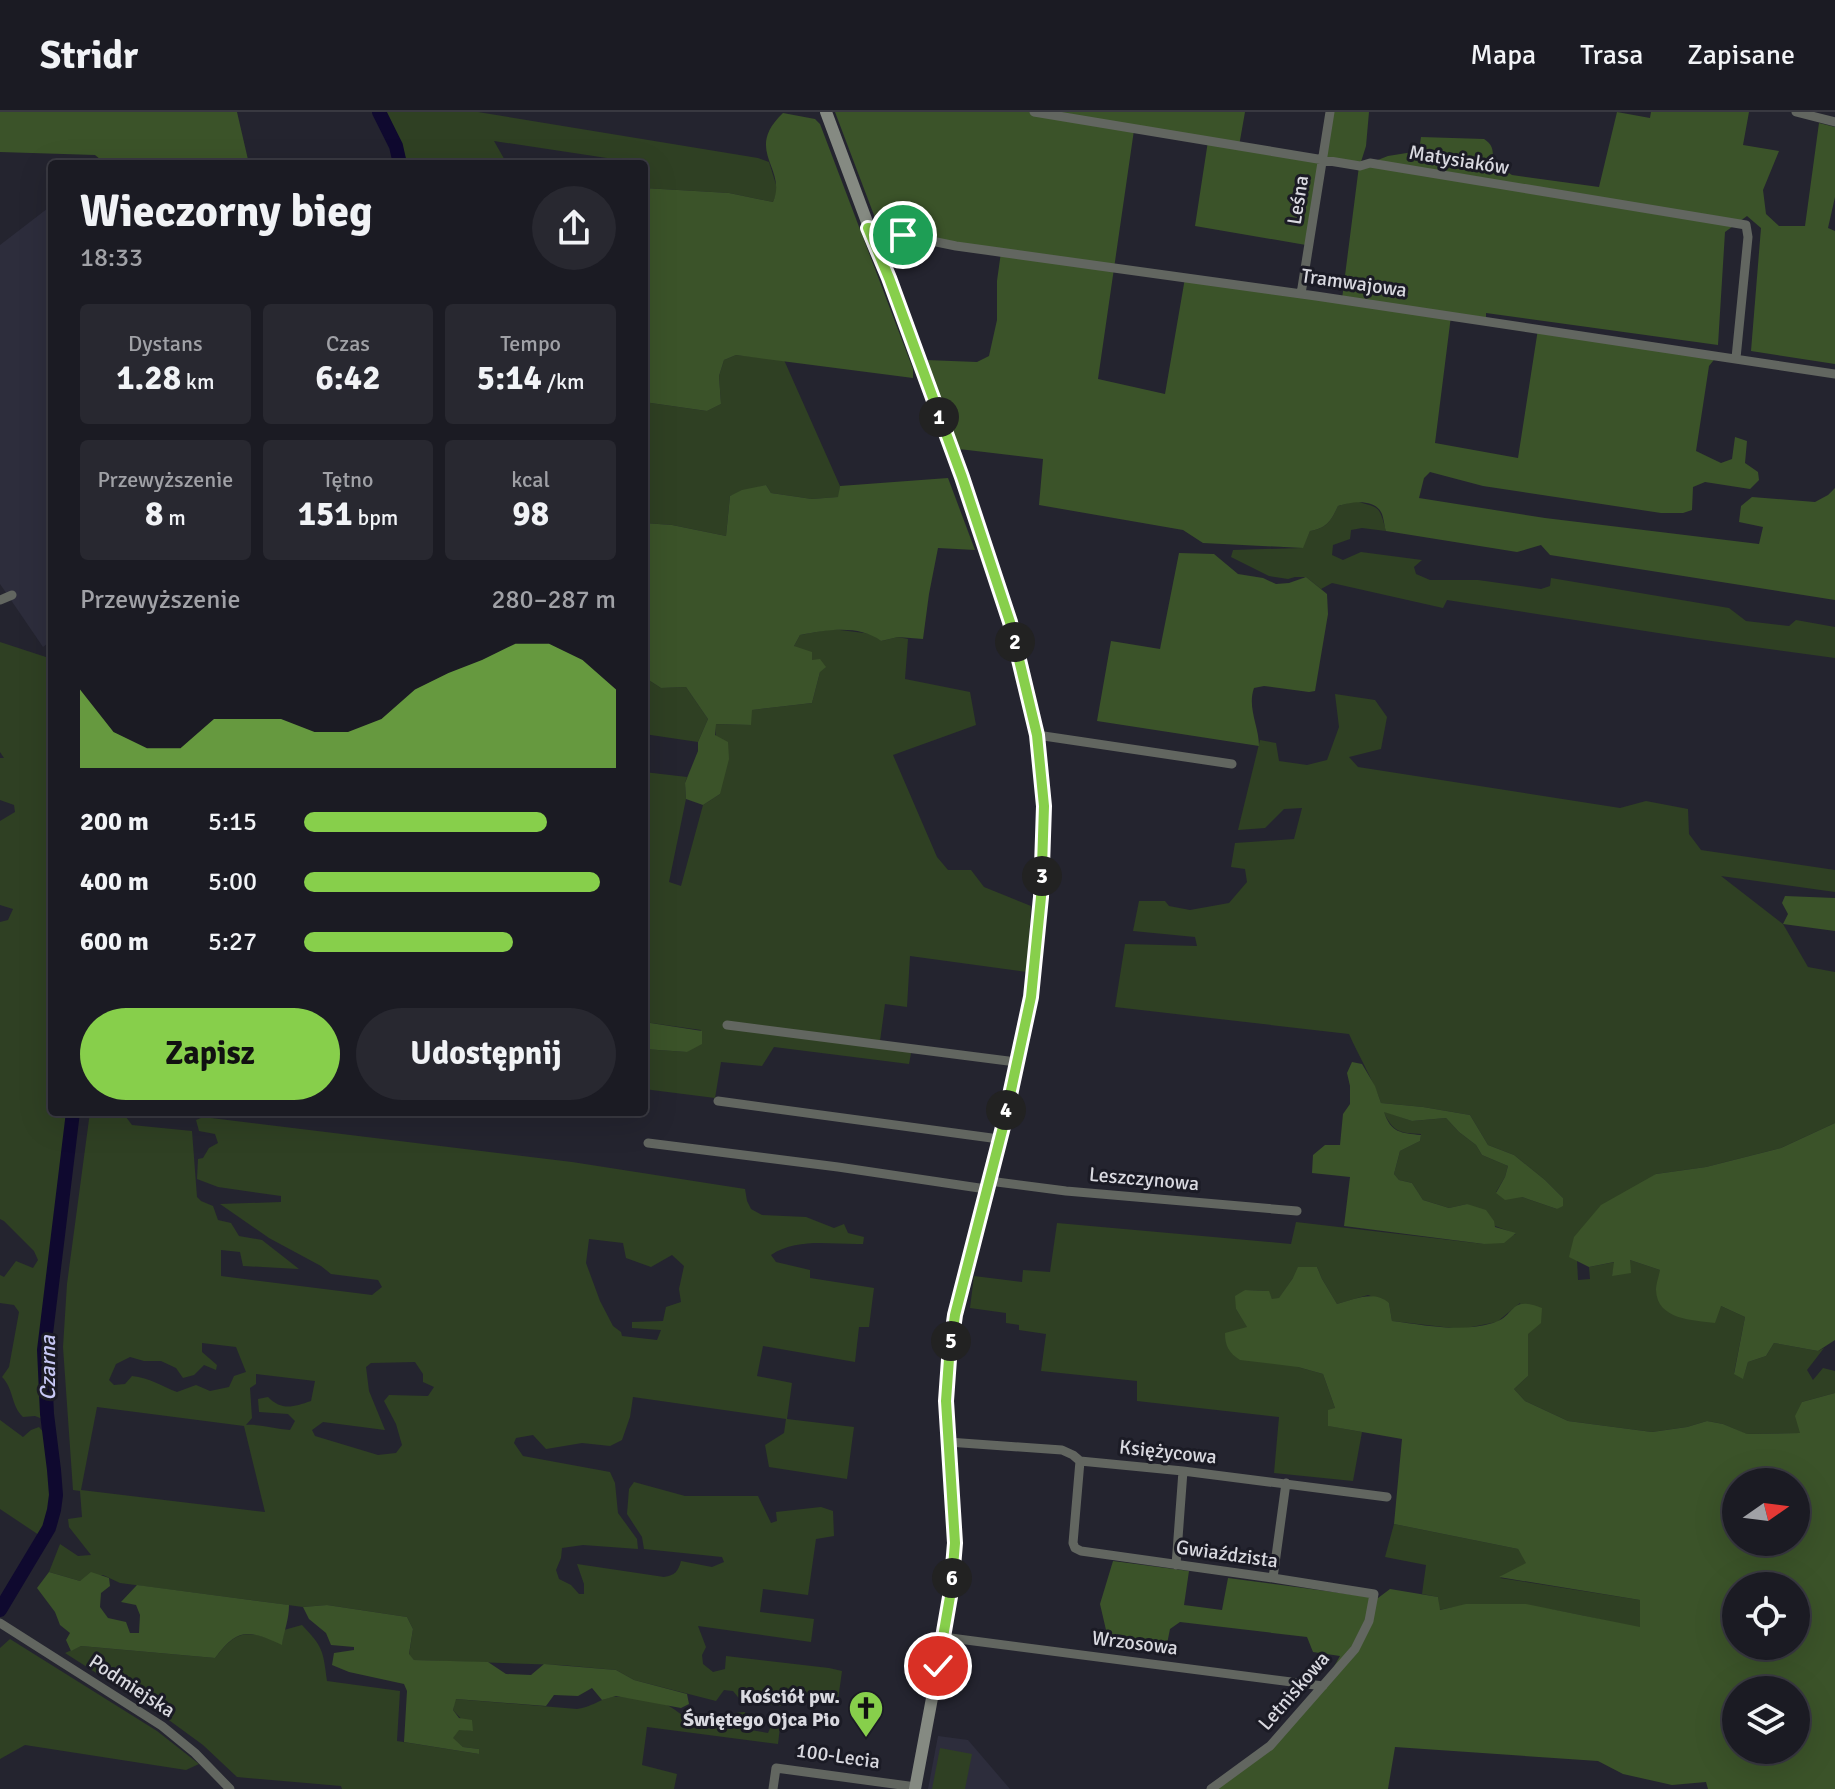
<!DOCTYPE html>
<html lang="pl">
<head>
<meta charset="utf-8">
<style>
  :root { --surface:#1b1b23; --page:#282830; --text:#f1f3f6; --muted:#a0a1a6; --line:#393941; --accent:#87cf4b }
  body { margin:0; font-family:Signika,sans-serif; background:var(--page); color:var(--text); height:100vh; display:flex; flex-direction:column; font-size:30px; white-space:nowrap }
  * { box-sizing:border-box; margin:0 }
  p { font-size:26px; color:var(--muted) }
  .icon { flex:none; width:44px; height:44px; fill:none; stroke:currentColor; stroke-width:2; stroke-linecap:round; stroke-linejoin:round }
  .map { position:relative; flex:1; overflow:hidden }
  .details { position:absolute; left:48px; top:48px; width:600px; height:956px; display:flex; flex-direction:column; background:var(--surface); border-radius:8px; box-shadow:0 8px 32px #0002,0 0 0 2px var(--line) }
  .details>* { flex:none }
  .needle { width:52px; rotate:76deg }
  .controls { position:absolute; left:1722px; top:1356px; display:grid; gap:16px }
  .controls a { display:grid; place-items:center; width:88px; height:88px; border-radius:50%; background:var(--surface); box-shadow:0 8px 32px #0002,0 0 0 2px var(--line); font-size:40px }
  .pin { position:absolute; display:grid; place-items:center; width:68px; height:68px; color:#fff; margin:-34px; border:4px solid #fff; border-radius:50%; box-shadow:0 2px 8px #0007 }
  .km { position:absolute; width:40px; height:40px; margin:-20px; border-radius:50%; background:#222; color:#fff; font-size:22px; line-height:40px; text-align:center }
  .round { display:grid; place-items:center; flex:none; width:84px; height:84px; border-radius:42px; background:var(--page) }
  .headline { display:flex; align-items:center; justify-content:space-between; height:136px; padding:0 32px }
  h1 { font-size:44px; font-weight:800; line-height:60px }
  .figures { display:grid; grid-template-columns:repeat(3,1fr); gap:12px; height:136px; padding:8px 32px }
  .figures div { display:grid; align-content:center; border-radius:8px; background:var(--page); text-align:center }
  .figures b { font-size:34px; font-weight:800 }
  .figures small { font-size:22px; font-weight:400 }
  .figures p { font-size:22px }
  .chart { height:224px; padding:16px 32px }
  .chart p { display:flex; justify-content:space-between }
  .chart svg { width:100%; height:144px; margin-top:8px; fill:var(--accent); opacity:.7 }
  .primary-button { display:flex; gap:16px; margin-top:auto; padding:16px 32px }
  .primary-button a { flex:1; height:92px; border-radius:48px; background:var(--accent); color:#111; font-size:32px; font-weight:800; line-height:92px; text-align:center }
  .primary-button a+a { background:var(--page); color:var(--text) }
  ul { padding:0 32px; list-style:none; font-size:26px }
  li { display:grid; grid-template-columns:128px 96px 1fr; align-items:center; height:60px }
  li i { height:20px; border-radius:10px; background:var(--accent) }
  header { display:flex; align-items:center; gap:48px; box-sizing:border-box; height:112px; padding:0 40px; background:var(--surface); border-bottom:2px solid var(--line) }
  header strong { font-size:38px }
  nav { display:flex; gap:44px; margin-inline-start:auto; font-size:28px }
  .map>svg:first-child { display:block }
  .built { fill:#2d2d3c }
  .green { fill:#2f4023; fill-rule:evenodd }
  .forest { fill:#3b5329; fill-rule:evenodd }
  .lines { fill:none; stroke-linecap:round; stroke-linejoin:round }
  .river { stroke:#0f092f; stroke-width:14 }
  .street { stroke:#626660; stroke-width:9 }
  .secondary { stroke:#858a82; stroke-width:12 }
  .route-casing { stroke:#fff; stroke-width:16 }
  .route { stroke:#87cf4b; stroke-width:10 }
  .labels { text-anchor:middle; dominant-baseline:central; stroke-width:6; stroke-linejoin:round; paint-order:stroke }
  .street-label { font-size:20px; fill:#d9d9e0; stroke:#1b1b25 }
  .poi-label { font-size:20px; font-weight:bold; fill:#d9d9e0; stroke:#1b1b25; text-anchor:end }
  .water-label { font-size:22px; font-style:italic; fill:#c7c8f5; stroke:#1b1b25 }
</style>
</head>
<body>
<header>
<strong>Stridr</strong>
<nav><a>Mapa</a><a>Trasa</a><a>Zapisane</a></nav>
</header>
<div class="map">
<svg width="1835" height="1677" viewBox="0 0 1835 1677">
  <rect width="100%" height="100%" fill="#24242f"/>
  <!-- built -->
  <path class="built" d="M52 93V528L43 535 0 472V133Z
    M938 1624 968 1628 1010 1677H928Z"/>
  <!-- green -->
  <path class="green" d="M387 0H478L758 46 769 50 778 79 773 90 729 81 644 76V52H620V48L494 29 507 52H407L403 36Z
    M736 243 784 248 840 374 839 385 812 387 771 381 766 373 730 384 726 424 672 413 644 411V290L707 299 721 292 719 264 724 248Z
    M1355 389C1380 396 1379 393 1386 419L1362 416 1351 418 1350 427 1333 433 1332 443 1343 448 1361 440 1422 448 1414 455 1416 462 1430 468H1478L1541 477 1550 474 1551 466 1729 496 1746 509 1789 514 1796 508 1835 515V546L1690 526 1447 488 1443 496 1332 471 1321 477 1306 465H1295L1288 467 1269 464 1231 445 1233 438 1302 436 1310 419C1327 416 1331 409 1338 394Z
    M832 517 872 522 881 529 898 525 908 527 905 567 970 580 976 613 893 643 937 745 948 758H971L984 775 1031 794 1027 860 910 844 907 895 885 892 880 929 912 936 909 952 774 935 762 954 721 950 715 986 644 977V937L687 940 701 918 644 910V660L687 665 685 671 686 687 669 770 681 774 703 693 720 682 715 612 750 613 751 598 812 591 820 560 812 548 794 534 800 523Z
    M0 530 52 547V1000H71L41 1232 45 1308 35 1304 23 1305C11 1294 14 1277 2 1265L9 1255 19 1200 14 1193 0 1191V1163L4 1165 16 1149 33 1156 38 1148 34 1139 4 1109 0 1107V810L8 808 13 797 0 793V709L15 700 14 693 0 688V646H4L0 640Z
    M644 565 661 576 686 575 708 607 698 630 644 622Z
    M1335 582 1375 588 1387 605 1381 637 1349 645 1358 655 1620 696 1646 689 1688 697 1689 722 1701 738 1835 758V780L1721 764 1783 812 1808 855 1835 860V1011L1781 1036 1706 1055 1656 1062 1577 1148 1578 1168 1590 1167 1589 1155 1615 1150 1612 1164 1630 1148 1660 1158 1721 1194 1745 1205 1734 1261 1743 1266 1748 1250 1766 1244 1774 1231 1818 1239 1824 1236 1807 1258 1813 1268 1823 1256 1835 1259V1281L1802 1290 1801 1321 1746 1322 1723 1312 1707 1309 1687 1315 1652 1320 1568 1309 1525 1289 1514 1277 1528 1264V1222L1520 1191 1497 1210 1461 1217 1392 1209 1389 1191 1368 1183 1337 1192 1322 1167 1317 1155 1293 1166 1279 1187H1272L1268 1179 1245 1178 1236 1197 1248 1216 1298 1255 1323 1262 1335 1296 1329 1314 1362 1320 1353 1369 1274 1361 1279 1305 1137 1289V1269L1041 1259 1046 1222 1019 1218V1213L1006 1211V1201L970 1196 974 1164 1022 1170 1023 1158 1050 1160 1057 1111 1291 1132 1296 1110 1484 1132 1516 1122 1495 1114 1467 1092 1449 1096 1423 1088 1412 1071 1399 1068 1394 1062 1400 1039 1420 1029 1421 1022C1399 1021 1393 1020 1383 999L1412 1009 1446 1006 1459 1020 1476 1033 1482 1043 1508 1054 1505 1065 1496 1080 1522 1085 1557 1097 1563 1086 1545 1068 1514 1043 1488 1033 1470 1003 1423 995 1381 991C1373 967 1359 945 1349 922L1115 895 1125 832 1197 834 1195 825 1133 819 1139 789H1165L1169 794 1190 798 1229 791 1247 770 1245 757 1231 755 1235 731 1294 727 1302 696 1284 697 1265 716 1238 718 1260 628 1276 631 1279 649 1307 653 1327 648 1339 615Z
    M90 1000H134L126 1005 132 1013 192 1019 197 1085 201 1089 213 1094 218 1108 231 1111 239 1124 262 1128 299 1157 243 1154 240 1140 221 1138V1164L372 1183 382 1175 378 1168 331 1162 321 1154 269 1126 220 1092 281 1090V1084L218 1075 197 1067 198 1047 203 1046 209 1036 218 1031 215 1022 199 1019 196 1008 203 1005 572 1050 745 1077 747 1089 751 1097 762 1103 806 1105 834 1116 844 1112 848 1121 864 1125 863 1132C833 1133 798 1125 771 1143L776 1150 810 1158V1166L874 1176 869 1215H859L855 1250 763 1234 757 1264 792 1271 787 1307 854 1315 847 1367 769 1355 765 1333 784 1321 786 1307 633 1285 630 1305 622 1328 610 1334 582 1331 546 1337 533 1323 516 1326 514 1331 523 1344 610 1360 615 1371 618 1401 637 1427 638 1437 583 1433 562 1436 561 1446 556 1458 559 1467 571 1473 579 1482H584V1472L577 1452 664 1465C675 1463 678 1460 681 1449L712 1455 724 1450 722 1445 644 1437 642 1425 627 1402 629 1377 634 1370 685 1384H758L771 1411 777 1409 776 1400 821 1395 833 1399 834 1424 816 1427 808 1483 763 1477 760 1500 814 1507 811 1530 698 1514 706 1535 702 1543 703 1552 713 1560 725 1557 726 1544 829 1556 842 1559 838 1588 782 1583 781 1594 742 1590 733 1579 724 1578 716 1589 634 1568 616 1558 561 1553 414 1548 409 1543 413 1517 407 1505 327 1493 303 1495 120 1471 103 1463 80 1469 49 1460 60 1432 78 1444 91 1443 69 1415 68 1407 82 1405 80 1379 73 1378 63 1235 67 1172ZM589 1127 623 1131 626 1146 651 1155 672 1143 684 1154 679 1177 681 1190 666 1195 663 1209 632 1210V1216L661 1218 657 1228 622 1224 621 1220 613 1214 600 1189 586 1151ZM202 1231 236 1235 246 1260 234 1264 229 1275 210 1279 196 1273 177 1280C161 1274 150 1266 132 1264L125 1272 114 1273 109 1268 116 1252 130 1245 144 1249H161L176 1256 183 1266 194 1263 204 1253 216 1258 217 1253 202 1240ZM415 1250 423 1262V1270L434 1275 428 1284 389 1283 384 1289 396 1312 402 1333 396 1341 378 1343 315 1324 312 1318 323 1310 385 1318 369 1279 366 1255 371 1251ZM256 1262 315 1269 311 1289C293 1295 282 1299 268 1285L258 1287 259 1300 288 1302 295 1309 290 1318C275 1317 261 1312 246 1313L252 1306 250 1276 256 1272ZM97 1295 244 1314 265 1400 81 1378Z
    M0 1308 23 1325 31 1318 39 1315 45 1322 52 1378 49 1400 39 1423 0 1397Z
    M1394 1412 1518 1437 1527 1451 1500 1466 1640 1488V1516C1572 1502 1508 1482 1439 1498L1438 1485 1422 1482 1426 1453 1385 1445Z
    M302 1513C323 1535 323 1538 327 1569L400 1579 397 1629 479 1642V1637L463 1635 452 1626 459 1617 472 1619 453 1598 455 1587 577 1597C592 1595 598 1588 612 1585 620 1583 658 1590 667 1593 678 1598 686 1609 699 1612 716 1615 729 1599 745 1600V1617L768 1621 771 1614 780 1615 778 1632 647 1615 642 1653 677 1662 674 1677H342L341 1674 237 1665 203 1633 162 1603 65 1541 81 1534 215 1546C237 1516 249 1518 282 1532L284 1518Z
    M10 1527 157 1619 199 1652 186 1658 25 1633 0 1647V1536Z
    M940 1636 972 1642 965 1677H932Z"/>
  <!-- forest -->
  <path class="forest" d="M0 0H237L249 52H106L95 43 0 40Z
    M835 0H1245L1239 34 1322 46 1327 0H1369L1366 34 1360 53 1370 51 1388 44 1419 39 1421 25 1484 27C1494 33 1493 40 1493 51L1512 63 1599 75 1617 0 1650 6 1651 0H1749L1743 33 1779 39 1763 78 1766 102 1779 114H1805L1819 11 1835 15V85L1828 116 1835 119V252L1751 239 1761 116 1747 104 1725 120 1718 233 1486 201V209L1451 204 1435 331 1518 346 1538 217 1717 244 1709 254 1696 339 1721 351 1732 347 1735 325 1747 329 1745 351 1758 360 1759 368 1750 377 1705 370 1693 375 1692 398 1683 401H1661L1483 374 1430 360 1424 366 1419 386 1545 406 1759 432 1763 415 1739 410 1741 394 1752 385 1815 390 1828 383 1835 376V488L1550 443 1541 433 1517 440 1386 419C1384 414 1384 405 1381 400 1373 386 1350 390 1338 394 1331 409 1327 416 1310 419L1303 436 1203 431 1183 418 1039 393 1043 347 959 337 926 248 977 250 989 244 997 208V169L1001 140 880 119ZM1134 18 1208 29 1195 114 1306 133 1322 47 1359 54 1342 187 1185 166 1165 282 1098 267Z
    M783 1 815 7 820 12 913 257V266L736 243 724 248 719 264 721 292 707 299 644 290V76L729 81 773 90C788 56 743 39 783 1Z
    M948 366 975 438 938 436 929 482 923 527 898 525 881 529C859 512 825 518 800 523L794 534 812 540V548L820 547 826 555 820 560 812 591 752 598 751 613 716 612 715 623 728 630 729 647 720 682 703 693 686 687 685 671 698 639V630L708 607 686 575 661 576 644 565V411L672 413 726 424 730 384 742 378 766 373 771 381 812 387 838 385 840 374Z
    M1179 441 1214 442 1238 462 1263 466 1276 472 1289 471 1306 465 1327 482 1328 502 1315 579 1309 580 1264 574 1254 576C1247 596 1259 614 1259 634L1097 609 1111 529 1160 537Z
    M1785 784 1835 786V819L1783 812 1788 802 1782 791Z
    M644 910 702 919V932L687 940 644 937Z
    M1352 950 1362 952 1375 974 1381 991 1423 995 1470 1003 1488 1033 1514 1043 1545 1068 1563 1086V1094L1557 1097 1522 1085 1505 1088 1496 1081 1505 1065 1508 1054 1482 1043 1476 1033 1459 1020 1446 1006 1412 1009 1384 1000C1391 1021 1401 1021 1421 1023L1420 1029 1400 1039 1394 1062 1399 1068 1412 1071 1423 1088 1449 1096 1467 1092 1486 1098 1494 1109 1495 1115 1516 1121 1504 1131 1484 1132 1344 1114 1350 1065 1312 1061 1313 1043 1325 1033H1340L1343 1002 1350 992V974L1347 961Z
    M1835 1011V1228L1818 1239 1774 1231 1766 1244 1748 1250 1743 1267 1734 1262 1745 1205 1721 1194 1715 1211C1693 1208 1657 1208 1656 1178 1656 1172 1659 1164 1660 1158L1630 1148 1631 1161 1612 1164 1614 1150 1589 1155 1569 1145 1574 1125 1601 1093 1656 1062 1706 1055 1781 1036Z
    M1298 1155H1317L1322 1167 1337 1192C1355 1187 1374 1178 1389 1191L1392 1209C1426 1213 1459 1221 1493 1211 1517 1204 1508 1183 1542 1196L1541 1211 1528 1222V1264L1514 1277 1525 1289 1568 1309 1652 1320 1687 1315 1707 1309 1723 1312 1747 1322 1800 1321 1795 1304 1802 1290 1835 1281V1677H1708L1706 1670 1672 1673 1623 1662 1598 1649 1395 1635 1388 1677H1211L1270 1634 1323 1574 1340 1544 1313 1540 1307 1525 1180 1510 1170 1517 1166 1537 1109 1531 1100 1492 1113 1449 1189 1459 1184 1493 1222 1498 1228 1466 1378 1486 1390 1477 1438 1485 1440 1498 1466 1492H1526L1640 1515V1488L1499 1465 1526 1451 1518 1437 1394 1412 1402 1327 1328 1314V1298L1335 1296 1323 1262 1298 1255 1240 1248C1229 1241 1225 1234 1225 1221L1247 1215 1236 1197 1235 1184 1245 1178 1269 1179 1272 1187 1279 1186 1293 1166ZM1736 1370H1796V1430H1736ZM1736 1474H1796V1534H1736ZM1736 1578H1796V1638H1736Z
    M49 1460 80 1469 91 1460 109 1466 110 1474 101 1481 100 1495 108 1506 126 1510 130 1521H139L140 1503 136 1493 121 1490 137 1473 289 1493C289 1508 284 1518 282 1533 249 1518 238 1515 215 1546L81 1534 71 1539 66 1528 70 1521 60 1513 55 1500 37 1476Z
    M327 1493 407 1505 413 1517 409 1542 414 1548 488 1550 506 1562 531 1563 544 1552 616 1558 634 1568 687 1582 689 1592 681 1596 616 1584 602 1588 592 1576 578 1584 554 1583 546 1594 456 1587 453 1598 459 1606 472 1608 473 1619 459 1618 453 1626 463 1635 479 1637V1642L404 1630 407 1579 404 1572 349 1560 332 1553 334 1541 354 1538V1535L331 1533 326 1521 309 1507 303 1495Z"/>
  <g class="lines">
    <!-- river -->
    <path class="river" d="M379 0 396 34 400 52
      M0 1498 49 1416 54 1398 56 1383 54 1358 47 1302 44 1238 73 1000"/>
    <!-- street -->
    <path class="street" d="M1034 0 1360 54 1370 51 1746 113 1748 125 1736 246
      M1796 0 1835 10
      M868 116 956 134 1316 184 1835 262
      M1301 182 1330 0
      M0 488 12 483
      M1037 623 1232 652
      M727 913 1016 950
      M718 989 999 1027
      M648 1031 838 1055 986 1077
      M989 1069 1066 1079 1297 1099
      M948 1330 1062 1338 1073 1343 1080 1349 1183 1359 1387 1385
      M1080 1349 1073 1431 1075 1436 1081 1439 1273 1466 1374 1482 1369 1509 1355 1537 1270 1634 1211 1677
      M1176 1453 1183 1359
      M1273 1466 1286 1371
      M0 1511 162 1614 195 1641 230 1677
      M943 1525 1323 1574
      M773 1677 776 1656 916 1675"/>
    <!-- secondary -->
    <path class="secondary" d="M826 0 962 365 1001 480 1015 531 1037 623 1043 679 1044 719 1041 785 1031 885 1004 1011 955 1203 949 1247 946 1289 953 1396 954 1450 938 1554 915 1677"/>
  </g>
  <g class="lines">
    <!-- route casing -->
    <g class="route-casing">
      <path id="route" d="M903 123 868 116 889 166 962 365 1010 510 1037 623 1044 694 1041 785 1031 885 1004 1011 955 1203 949 1247 946 1289 955 1431 951 1479 938 1554"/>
    </g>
    <!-- route -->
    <use href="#route" class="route"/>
  </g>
  <!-- icons -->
  <defs>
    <g id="church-pin" transform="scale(1.8)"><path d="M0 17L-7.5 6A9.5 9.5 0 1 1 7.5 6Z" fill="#87cf4b" stroke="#1b1b25"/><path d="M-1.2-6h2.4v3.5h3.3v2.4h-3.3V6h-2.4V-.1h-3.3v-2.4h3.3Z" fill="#111"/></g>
  </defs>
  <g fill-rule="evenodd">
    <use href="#church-pin" x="866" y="1596"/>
  </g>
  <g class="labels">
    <!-- street labels -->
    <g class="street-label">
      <text transform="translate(1459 48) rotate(9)">Matysiaków</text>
      <text transform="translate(1298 88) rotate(-81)">Leśna</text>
      <text transform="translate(1354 171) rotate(8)">Tramwajowa</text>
      <text transform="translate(1144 1067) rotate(5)">Leszczynowa</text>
      <text transform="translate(1168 1340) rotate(6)">Księżycowa</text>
      <text transform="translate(1227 1442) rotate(8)">Gwiaździsta</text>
      <text transform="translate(1135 1531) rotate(7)">Wrzosowa</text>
      <text transform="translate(132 1574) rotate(33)">Podmiejska</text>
      <text transform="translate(1294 1579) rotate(-49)">Letniskowa</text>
      <text transform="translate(838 1644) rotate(8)">100-Lecia</text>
    </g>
    <!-- poi labels -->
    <g class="poi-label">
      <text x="840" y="1584">Kościół pw.<tspan x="840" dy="23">Świętego Ojca Pio</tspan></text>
    </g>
    <!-- water labels -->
    <g class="water-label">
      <text transform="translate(47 1256) rotate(-90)">Czarna</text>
    </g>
  </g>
</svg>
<div class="controls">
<a><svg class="needle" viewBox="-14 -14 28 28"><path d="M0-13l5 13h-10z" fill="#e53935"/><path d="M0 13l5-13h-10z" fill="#a0a1a6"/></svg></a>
<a><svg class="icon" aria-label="locate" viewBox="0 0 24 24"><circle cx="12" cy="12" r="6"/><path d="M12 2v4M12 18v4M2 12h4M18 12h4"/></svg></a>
<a><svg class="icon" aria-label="layers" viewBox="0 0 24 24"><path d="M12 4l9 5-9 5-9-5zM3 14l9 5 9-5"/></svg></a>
</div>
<div class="pin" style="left:903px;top:123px;background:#1e9e55"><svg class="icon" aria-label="arrive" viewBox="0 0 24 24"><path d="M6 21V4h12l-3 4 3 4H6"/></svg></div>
<div class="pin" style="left:938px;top:1554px;background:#d93025"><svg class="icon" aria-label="check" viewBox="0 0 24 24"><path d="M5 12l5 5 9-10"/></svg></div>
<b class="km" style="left:939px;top:305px">1</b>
<b class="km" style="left:1015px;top:530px">2</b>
<b class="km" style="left:1042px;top:764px">3</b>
<b class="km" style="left:1006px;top:998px">4</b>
<b class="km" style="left:951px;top:1229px">5</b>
<b class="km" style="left:952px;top:1466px">6</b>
<section class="details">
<div class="headline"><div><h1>Wieczorny bieg</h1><p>18:33</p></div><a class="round"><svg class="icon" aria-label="share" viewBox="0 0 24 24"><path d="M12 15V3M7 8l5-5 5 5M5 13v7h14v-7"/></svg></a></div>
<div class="figures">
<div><p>Dystans</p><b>1.28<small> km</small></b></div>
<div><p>Czas</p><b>6:42</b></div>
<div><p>Tempo</p><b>5:14<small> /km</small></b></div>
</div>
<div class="figures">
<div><p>Przewyższenie</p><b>8<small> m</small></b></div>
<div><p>Tętno</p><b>151<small> bpm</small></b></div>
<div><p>kcal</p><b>98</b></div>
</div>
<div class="chart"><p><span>Przewyższenie</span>280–287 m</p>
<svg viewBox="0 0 160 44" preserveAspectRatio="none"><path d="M0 44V20L10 33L20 38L30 38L40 29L50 29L60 29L70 33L80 33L90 29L100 20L110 15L120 11L130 6L140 6L150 11L160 20V44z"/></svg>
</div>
<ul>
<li><b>200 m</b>5:15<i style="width:78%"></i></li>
<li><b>400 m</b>5:00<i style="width:95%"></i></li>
<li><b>600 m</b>5:27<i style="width:67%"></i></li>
</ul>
<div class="primary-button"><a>Zapisz</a><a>Udostępnij</a></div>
</section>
</div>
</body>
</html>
